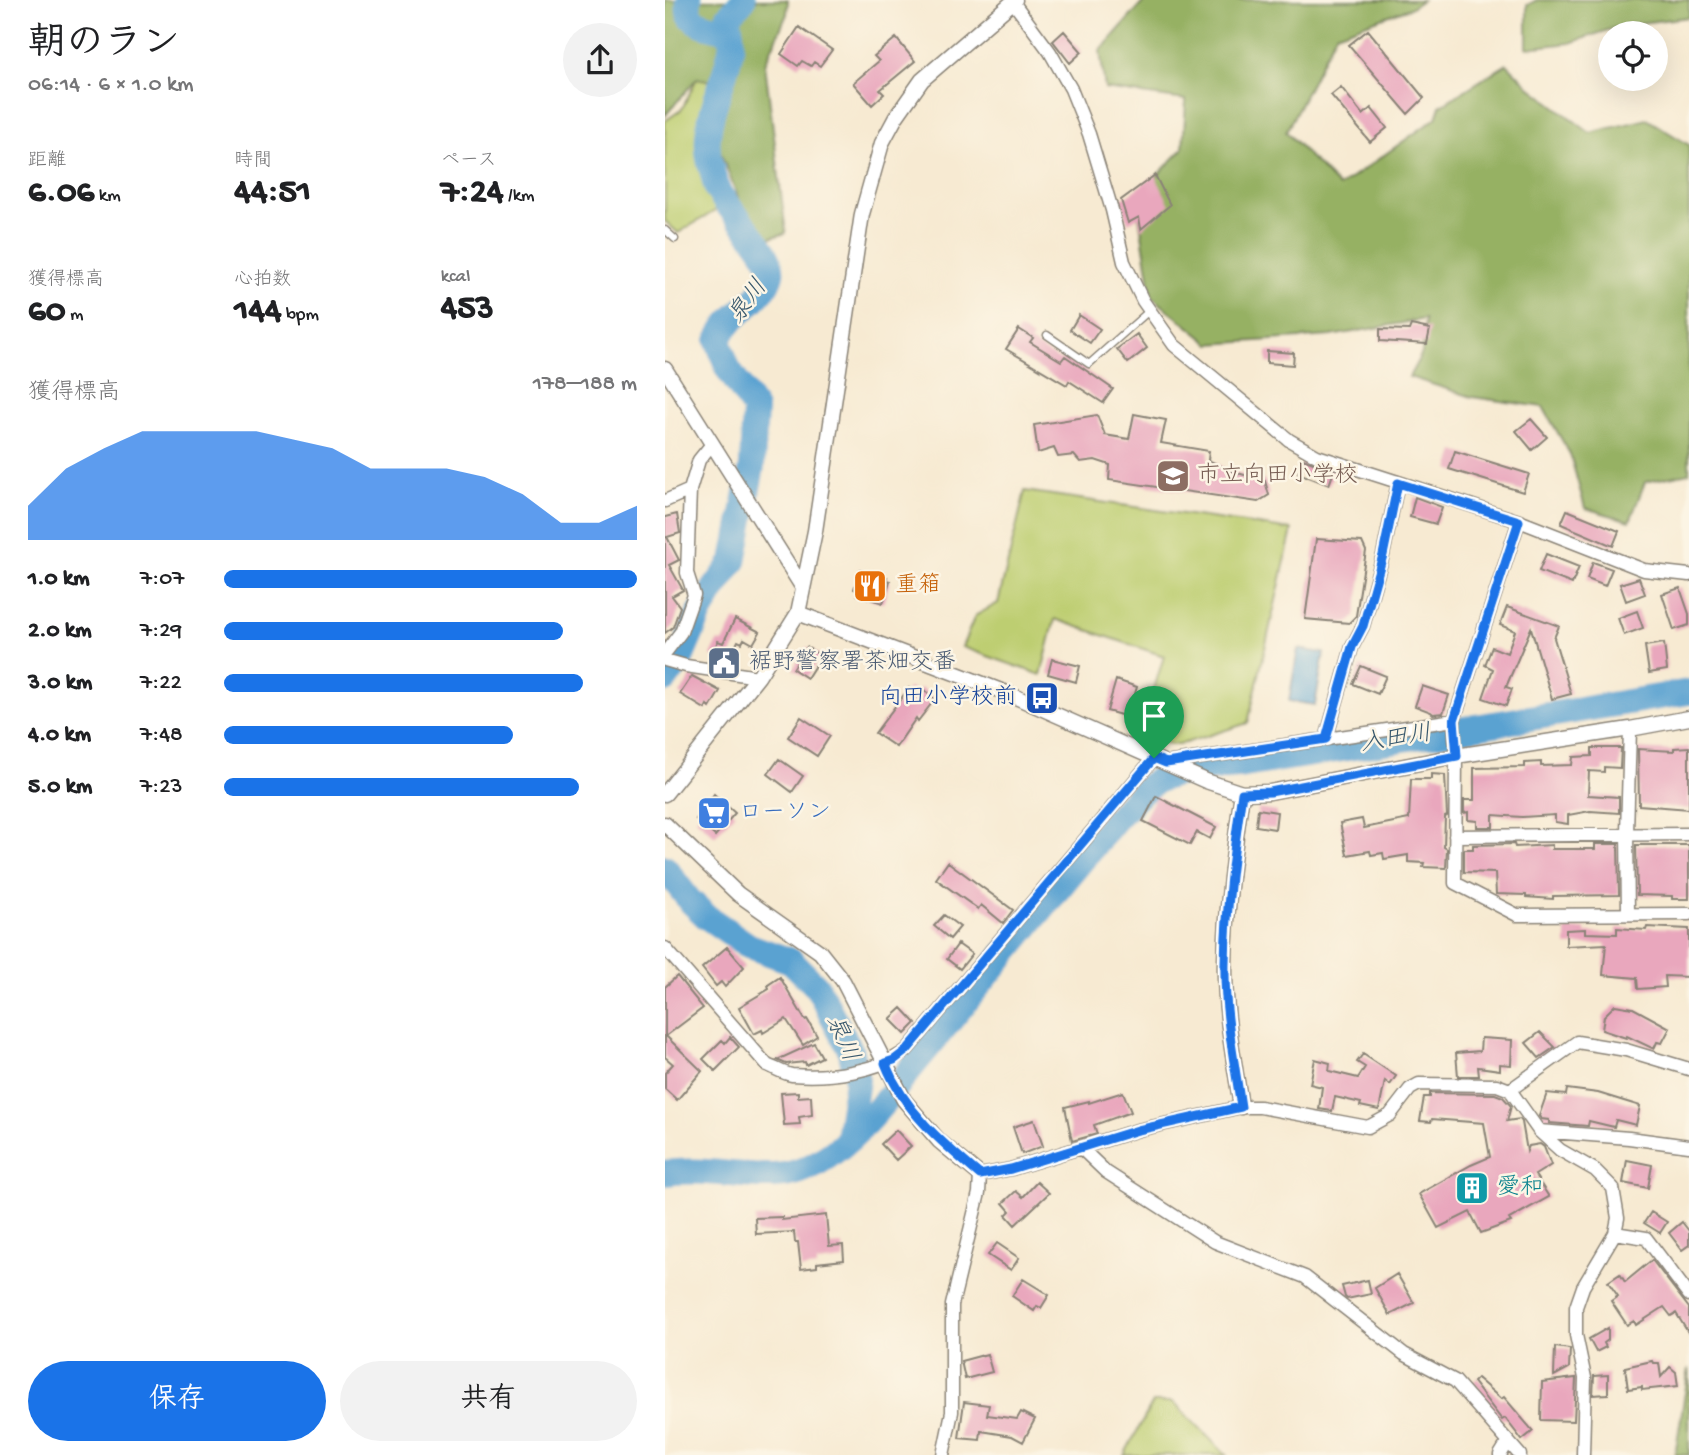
<!DOCTYPE html>
<html lang="ja">
<head>
<meta charset="utf-8">
<style>
  :root { --surface:#fff; --page:#f2f2f2; --text:#202124; --muted:#757577; --accent:#1a73e8 }
  body { margin:0; font-family:"Gochi Hand","Klee One",sans-serif; background:var(--page); color:var(--text); height:100vh; display:flex; flex-direction:column; font-size:26px; white-space:nowrap }
  * { box-sizing:border-box; margin:0 }
  p { font-size:23px; color:var(--muted) }
  .icon { flex:none; width:38px; height:38px; fill:none; stroke:currentColor; stroke-width:2; stroke-linecap:round; stroke-linejoin:round }
  .map { position:relative; flex:1; overflow:hidden }
  .sheet { display:flex; flex-direction:column; background:var(--surface); width:665px }
  .sheet>* { flex:none }
  .buttons { position:absolute; left:933px; top:21px; display:grid; gap:14px }
  .buttons a { display:grid; place-items:center; width:70px; height:70px; border-radius:50%; background:var(--surface); box-shadow:0 7px 28px #0002; font-size:35px }
  .pin { position:absolute; display:grid; place-items:center; width:60px; height:60px; color:#fff; margin:-72px -30px; border-radius:50% 50% 50% 0; rotate:-45deg; box-shadow:0 0 7px #0007 }
  .pin .icon { rotate:45deg }
  .round { display:grid; place-items:center; flex:none; width:74px; height:74px; border-radius:37px; background:var(--page) }
  .summary { display:flex; align-items:center; justify-content:space-between; height:119px; padding:0 28px }
  h1 { font-size:38px; font-weight:700; line-height:52px }
  .figures { display:grid; grid-template-columns:repeat(3,1fr); gap:10px; height:119px; padding:7px 28px }
  .figures div { display:grid; align-content:center }
  .figures b { font-size:35px; font-weight:700 }
  .figures small { font-size:19px; font-weight:400 }
  .figures p { font-size:19px }
  .chart { height:196px; padding:14px 28px }
  .chart p { display:flex; justify-content:space-between }
  .chart svg { width:100%; height:126px; margin-top:7px; fill:var(--accent); opacity:.7 }
  .cta { display:flex; gap:14px; margin-top:auto; padding:14px 28px }
  .cta a { flex:1; height:80px; border-radius:42px; background:var(--accent); color:#fff; font-size:28px; font-weight:700; line-height:80px; text-align:center }
  .cta a+a { background:var(--page); color:var(--text) }
  ul { padding:0 28px; list-style:none; font-size:23px }
  li { display:grid; grid-template-columns:112px 84px 1fr; align-items:center; height:52px }
  li i { height:18px; border-radius:9px; background:var(--accent) }
  main { display:flex; flex:1; min-height:0 }
  .map>svg:first-child { display:block }
  .green { fill:#bdce71; stroke:#6c7546; stroke-width:2 }
  .forest { fill:#96b163; stroke:#596640; stroke-width:2 }
  .water { fill:#5aa2d1; stroke:#3b5f76; stroke-width:2 }
  .lines { fill:none; stroke-linecap:round; stroke-linejoin:round }
  .river { stroke:#5aa2d1; stroke-width:26 }
  .building { fill:#e9a7bd }
  .service-casing { stroke:#8a8377; stroke-width:9 }
  .minor-casing { stroke:#8a8377; stroke-width:15 }
  .tertiary-casing { stroke:#8a8377; stroke-width:17 }
  .service { stroke:#fff; stroke-width:6 }
  .minor { stroke:#fff; stroke-width:12 }
  .tertiary { stroke:#fff; stroke-width:14 }
  .route-casing { stroke:#fff; stroke-width:14 }
  .route { stroke:#1a73e8; stroke-width:9 }
  .labels { text-anchor:middle; dominant-baseline:central; stroke-width:5; stroke-linejoin:round; paint-order:stroke }
  .education-label { font-size:23px; fill:#785e54; stroke:#fcf5e5; text-anchor:start }
  .food-label { font-size:23px; fill:#c56008; stroke:#fcf5e5; text-anchor:start }
  .service-label { font-size:23px; fill:#4e5e75; stroke:#fcf5e5; text-anchor:start }
  .transit-label { font-size:23px; fill:#164399; stroke:#fcf5e5; text-anchor:end }
  .shop-label { font-size:23px; fill:#366cbe; stroke:#fcf5e5; text-anchor:start }
  .culture-label { font-size:23px; fill:#0d838f; stroke:#fcf5e5; text-anchor:start }
  .water-label { font-size:24px; font-style:italic; fill:#38586d; stroke:#fcf5e5 }
</style>
</head>
<body>
<main>
<section class="sheet">
<div class="summary"><div><h1>朝のラン</h1><p>06:14 · 6 × 1.0 km</p></div><a class="round"><svg class="icon" aria-label="share" viewBox="0 0 24 24"><path d="M12 15V3M7 8l5-5 5 5M5 13v7h14v-7"/></svg></a></div>
<div class="figures">
<div><p>距離</p><b>6.06<small> km</small></b></div>
<div><p>時間</p><b>44:51</b></div>
<div><p>ペース</p><b>7:24<small> /km</small></b></div>
</div>
<div class="figures">
<div><p>獲得標高</p><b>60<small> m</small></b></div>
<div><p>心拍数</p><b>144<small> bpm</small></b></div>
<div><p>kcal</p><b>453</b></div>
</div>
<div class="chart"><p><span>獲得標高</span>178–188 m</p>
<svg viewBox="0 0 160 44" preserveAspectRatio="none"><path d="M0 44V32L10 19L20 12L30 6L40 6L50 6L60 6L70 9L80 12L90 19L100 19L110 19L120 22L130 28L140 38L150 38L160 32V44z"/></svg>
</div>
<ul>
<li><b>1.0 km</b>7:07<i style="width:100%"></i></li>
<li><b>2.0 km</b>7:29<i style="width:82%"></i></li>
<li><b>3.0 km</b>7:22<i style="width:87%"></i></li>
<li><b>4.0 km</b>7:48<i style="width:70%"></i></li>
<li><b>5.0 km</b>7:23<i style="width:86%"></i></li>
</ul>
<div class="cta"><a>保存</a><a>共有</a></div>
</section>
<div class="map">
<svg width="1024" height="1455" viewBox="0 0 1024 1455">
  <rect width="100%" height="100%" fill="#fcf5e5"/>
  <filter id="ink" filterUnits="userSpaceOnUse"><feTurbulence type="fractalNoise" baseFrequency=".0143" numOctaves="2"/><feDisplacementMap in="SourceGraphic" scale="14" xChannelSelector="R" yChannelSelector="G"/><feConvolveMatrix kernelMatrix="1 2 1 2 8 2 1 2 1" color-interpolation-filters="sRGB"/></filter>
  <filter id="wash" filterUnits="userSpaceOnUse"><feTurbulence type="fractalNoise" baseFrequency=".00686" numOctaves="4" result="noise"/><feDisplacementMap in="SourceGraphic" scale="28" xChannelSelector="R" yChannelSelector="G"/><feGaussianBlur stdDeviation="1.57" result="paint"/><feColorMatrix in="noise" values="0 0 0 0 0 0 0 0 0 0 0 0 0 0 0 0 0 1.4 0 .05"/><feComposite in="paint" operator="in"/></filter>
  <g filter="url(#wash)">
    <rect width="100%" height="100%" fill="#f7ead2"/>
    <!-- green -->
    <path class="green" d="M32 78H44L32 149 40 183 55 208 13 233 0 221V121L17 109Z
      M360 491 627 530 583 723 520 743 505 745 476 732 499 656 390 619 376 675 297 647 310 616 333 603Z
      M488 1402H508L561 1455H459Z"/>
    <!-- forest -->
    <path class="forest" d="M0 0H123L122 14 100 64 121 233 91 242 51 142 61 84 32 78 0 116Z
      M480 0H757L745 8 671 34 621 132 674 187 771 118 775 106 842 64 865 87 925 133 982 119 1024 145V473L980 482 965 521 920 508 905 454 878 407 807 397 744 377 757 353 760 319 666 336 545 344 487 297 471 197 518 149 521 100 440 89 435 51Z
      M872 0H1024V17L958 25 905 43 862 48V5Z
      M1024 1368V1455H1010Z"/>
    <!-- water -->
    <path class="water" d="M633 649 659 653 650 705 624 701Z"/>
    <g class="lines">
      <!-- river -->
      <path class="river" d="M24 0C19 29 48 24 66 33
        M0 680 16 658 35 613 49 589 69 561 87 466 90 409 63 369 53 341C56 336 58 331 61 327 73 311 102 294 106 274 111 254 62 210 52 189 49 181 48 172 45 164 35 124 59 87 66 49 68 38 65 28 63 17L78 0
        M0 868 24 900 42 917 84 946 126 961 152 987 185 1049 192 1080 183 1139
        M0 1173C36 1168 72 1177 109 1176 163 1175 213 1112 242 1073L454 815C467 803 480 785 496 779 520 770 547 768 573 766L1024 692"/>
    </g>
    <g id="blocks">
      <!-- building -->
      <path class="building" d="M134 27 167 50 155 66 149 62 146 66 137 61 133 66 116 54Z
        M703 30 759 98 743 114 684 45Z
        M399 31 417 52 405 63 388 41Z
        M231 38 250 61 215 90 219 94 207 105 188 83 214 61 209 56Z
        M676 87 698 115 706 108 722 128 705 142 666 95Z
        M490 175 505 205 476 229 474 217 463 223 456 200Z
        M414 315 435 329 425 343 405 330Z
        M746 325 765 329 762 344 715 341V329L744 330Z
        M354 329 368 338 365 342 396 361 400 356 448 389 438 403 404 381 402 385 341 349Z
        M472 334 482 348 463 363 452 349Z
        M602 351 629 353 628 365 602 363Z
        M469 414 501 420 496 443 544 451 543 460 566 471 600 481 604 495 593 502 444 480 445 465 430 460 415 462 409 455 393 457 389 448 373 453 369 425 432 415 440 435 464 439Z
        M866 419 882 437 867 450 851 431Z
        M790 451 864 474 858 492 784 469Z
        M638 459 669 471 664 485 633 473Z
        M750 497 777 507 771 524 745 517Z
        M902 510 954 531 948 546 896 524Z
        M12 514 15 533 2 537 14 560 4 565 18 590 7 596 15 607 8 627 0 633V517Z
        M651 539 697 542 701 551 691 616 684 623 640 619Z
        M881 554 914 567 907 584 874 571Z
        M928 562 947 569 940 586 922 579Z
        M195 570 222 577 221 580 225 581 218 603 192 595 193 591 189 589Z
        M974 578 980 594 961 601 955 584Z
        M1015 588 1024 614V625L1009 630 997 594Z
        M842 607 894 626 889 638 906 694 887 699 866 628 841 687 847 689 841 706 818 698 828 669 820 665 827 647 842 653 850 631 835 625Z
        M972 611 978 628 959 635 953 618Z
        M70 619 95 632 88 644 79 639 77 643 73 641 62 663 46 656 53 641 58 643Z
        M999 643 1002 670 984 673 980 646Z
        M142 647 156 656 142 678 128 669Z
        M387 659 415 666 411 682 383 674Z
        M696 666 721 676 713 694 688 684Z
        M27 676 55 691 45 708 42 705 40 709 15 694Z
        M451 680 472 687 463 717 442 711Z
        M757 686 784 695 778 713 768 714 766 712 750 706Z
        M244 688 251 694 256 688 270 699 253 721 251 718 231 747 210 733Z
        M136 717 165 736 152 756 123 737Z
        M1024 747V809L974 805 973 749 1009 751V748Z
        M927 748H956L955 768 939 767V772L924 771 923 795 954 797V813L925 811 903 815V824L890 822V815L857 817 828 815V827H812V821L803 820V812L799 813V800H809V768L860 767V763L876 762V766L907 765 908 757 927 756Z
        M114 759 138 776 127 792 103 774Z
        M766 774 780 775 782 816 780 817 779 847 782 849 781 868 758 867 759 863 743 862V855L719 859 718 853 706 855 705 851 682 855 675 823 697 819 699 828 744 819 746 779H766Z
        M49 794 70 813 50 836 31 819Z
        M491 796 551 827 545 839 532 832 525 845 478 821Z
        M593 809 612 812 610 829 591 826Z
        M849 844 850 847 887 845V849H930V844H953L954 895 888 896V899L861 897V895L831 894 830 873 799 872V849H808V845Z
        M971 845H1024V899H1007V896L972 895Z
        M283 862 348 910 338 923 316 905 313 909 271 879Z
        M279 915 295 927 285 939 269 926Z
        M982 927 1024 929V977L1000 976 1001 987 973 989 972 978 938 975 941 944 901 946V930L920 929V933L952 934V928L981 930Z
        M293 944 307 954 295 969 282 959Z
        M62 947 79 967 60 987 56 982 51 986 37 968Z
        M12 976 38 1008 1 1036 37 1071 12 1100 0 1089V1073L8 1064 0 1057V987Z
        M115 977 140 1020 142 1019 152 1036 138 1045 121 1019 98 1033 97 1030 89 1034 74 1007 104 989 103 985Z
        M950 1005 968 1008 1005 1028 997 1043 992 1042 989 1049 962 1036 961 1038 937 1030 939 1016Z
        M237 1008 251 1023 240 1034 225 1019Z
        M875 1032 890 1047 874 1058 861 1043Z
        M65 1037 74 1047 50 1071 38 1059 57 1040 60 1043Z
        M816 1038 847 1040 846 1065 835 1064V1070L813 1067 814 1076H793L791 1053 815 1051Z
        M149 1043 157 1057 141 1065 140 1062 121 1064 112 1060Z
        M698 1054 731 1076 725 1085 720 1081 714 1110 695 1106 696 1103 670 1097 667 1111 654 1109 657 1087 645 1084 650 1059 665 1063 664 1071 693 1078 700 1067 692 1062Z
        M902 1089 933 1093 975 1106 971 1125 951 1120 949 1127 924 1121 923 1126 884 1123V1120L876 1119 874 1116 882 1093 901 1095Z
        M133 1092V1097L146 1096 147 1115 134 1117 135 1124 119 1125 116 1093Z
        M458 1092 466 1112 429 1125 432 1134 407 1141 400 1107 424 1101V1103Z
        M765 1093 830 1094 838 1097 846 1106 842 1121 855 1119 857 1122 862 1151 864 1146 875 1144 879 1147 886 1165 870 1175 884 1197 844 1219 846 1222 816 1233 805 1212 773 1228 754 1194 806 1165 825 1157 819 1123 767 1119 766 1122 755 1121 759 1097H765Z
        M369 1120 378 1146 357 1154 348 1127Z
        M231 1130 246 1146 231 1160 216 1144Z
        M962 1160 987 1165 983 1188 958 1183Z
        M372 1182 384 1193 350 1225 341 1215 345 1211 338 1203 351 1191 358 1197Z
        M986 1212 1002 1222 995 1233 979 1223Z
        M161 1215 164 1246 178 1245 179 1260 152 1263V1267L136 1269 133 1242H130L129 1232 91 1234 90 1218 117 1217V1220Z
        M1017 1222 1024 1231V1245L1017 1250 1004 1233Z
        M332 1243 354 1258 346 1270 323 1255Z
        M987 1260 1024 1308V1334L1011 1313 1006 1316 999 1307 971 1325 969 1321 962 1325 946 1301 953 1296 943 1282 955 1274 960 1282Z
        M732 1274 749 1303 725 1315 710 1288Z
        M358 1279 384 1295 376 1308 372 1306 369 1311 347 1296Z
        M703 1280 706 1294 682 1299 680 1297 677 1286Z
        M943 1328V1340L939 1343 941 1347 931 1352 924 1339Z
        M890 1347 905 1349 904 1368 889 1376Z
        M322 1354 327 1372 300 1379 296 1361Z
        M987 1361 988 1363H994L996 1377 1005 1367 1011 1372 1013 1386 977 1390V1387L963 1389 960 1367Z
        M943 1375V1394L928 1395 929 1376Z
        M812 1378 836 1399 839 1397 868 1431 857 1440 840 1418 837 1420 808 1382Z
        M911 1378 909 1421 876 1420 877 1382Z
        M299 1402 324 1405 322 1415 352 1419 356 1412 370 1419 358 1442 347 1436 316 1431 315 1440 294 1438Z"/>
    </g>
  </g>
  <g filter="url(#ink)">
    <use href="#blocks" fill-opacity="0" stroke="#8a8377" stroke-width="2"/>
    <g class="lines">
      <!-- service casing -->
      <g class="service-casing">
        <path id="service" d="M0 230 10 239
          M382 335 424 364 485 310"/>
      </g>
      <!-- minor casing -->
      <g class="minor-casing">
        <path id="minor" d="M348 2 385 52 406 89 424 134 447 210 459 262 478 301 509 345 624 440 652 456 854 521 979 570 1024 575
          M0 501 25 490
          M854 521 789 720 791 756 790 883 852 915 1024 914
          M0 653 16 632 29 595 22 573 25 490 34 460 47 444
          M0 660 21 666 93 677
          M661 739 687 647 698 626 718 555 733 483
          M501 763 789 720
          M790 836 1024 834
          M963 913 962 833 965 729
          M0 948 102 1065C110 1068 119 1074 127 1075 163 1078 213 1072 242 1050L489 758
          M845 1090 912 1042 961 1050 1024 1069
          M874 1131 964 1138 1024 1146
          M416 1148 441 1172 550 1242 640 1277 739 1354 790 1381 855 1455
          M950 1233 981 1238 1024 1295
          M278 1455 287 1412V1305L314 1193 315 1175 346 1169 473 1130 576 1107H595L703 1127 725 1115 745 1089 754 1084 832 1085 845 1090 874 1131 895 1150 930 1170 948 1188 953 1218 950 1233 918 1287 911 1307V1335L920 1378 918 1455
          M835 1455 843 1442"/>
      </g>
      <!-- tertiary casing -->
      <g class="tertiary-casing">
        <path id="tertiary" d="M0 369 138 588
          M133 613 344 694 541 781 577 793 605 792 791 756 965 729 1024 718
          M0 794 93 677 133 613 150 531 197 214 217 143 231 117 257 80 350 0
          M0 824 73 894 155 952 178 981 239 1100 274 1141 315 1175
          M576 1107C569 1059 559 1011 560 963 561 906 569 850 577 793"/>
      </g>
      <!-- service -->
      <use href="#service" class="service"/>
      <!-- minor -->
      <use href="#minor" class="minor"/>
      <!-- tertiary -->
      <use href="#tertiary" class="tertiary"/>
    </g>
  </g>
  <g class="lines" filter="url(#ink)">
    <!-- route casing -->
    <g class="route-casing">
      <path id="route" d="M733 483 854 521 789 720 792 756 605 792 577 793C569 849 561 906 560 963 559 1011 569 1059 576 1107L473 1130 346 1169 315 1175C277 1143 239 1111 220 1063L229 1060 242 1050 489 758 501 763 661 739 687 647 698 626 718 555Z"/>
    </g>
    <!-- route -->
    <use href="#route" class="route"/>
  </g>
  <!-- icons -->
  <defs>
    <g id="school-square" transform="scale(1.75)"><rect x="-9" y="-9" width="18" height="18" rx="4" fill="#8d6e63" stroke="#fcf5e5"/><path d="M0-5L7-2L0 1L-7-2ZM-4 1L0 2.5L4 1V4Q0 6-4 4Z" fill="#fff"/></g>
    <g id="restaurant-square" transform="scale(1.75)"><rect x="-9" y="-9" width="18" height="18" rx="4" fill="#e8710a" stroke="#fcf5e5"/><path d="M-5-6h1v4h1v-4h1v4h1v-4h1v5L-1.5 .5V6h-2V.5L-5-1ZM5-6V6H3V1.5H1.5Q1.5-4 5-6Z" fill="#fff"/></g>
    <g id="civic-square" transform="scale(1.75)"><rect x="-9" y="-9" width="18" height="18" rx="4" fill="#5c6f8a" stroke="#fcf5e5"/><path d="M-.6-6.5H3V-4.5H.6V-3L4-1V1h2V6H-6V1h2V-1L-.6-3ZM-1.2 2.5V6h2.4V2.5Z" fill="#fff"/></g>
    <g id="bus-square" transform="scale(1.75)"><rect x="-9" y="-9" width="18" height="18" rx="4" fill="#1a4fb4" stroke="#fcf5e5"/><path d="M-5-6H5V4H4V6H2V4H-2V6H-4V4H-5ZM-3.5-4V0h7V-4ZM-3.5 1.2v1.5H-2V1.2ZM2 1.2v1.5H3.5V1.2Z" fill="#fff"/></g>
    <g id="supermarket-square" transform="scale(1.75)"><rect x="-9" y="-9" width="18" height="18" rx="4" fill="#3f7fe0" stroke="#fcf5e5"/><path d="M-6-5.5h2.5l.6 2H6L4.5 2H-2.5L-4.4-4H-6ZM-1.5 3.2a1.3 1.3 0 1 0 .1 0ZM3 3.2a1.3 1.3 0 1 0 .1 0Z" fill="#fff"/></g>
    <g id="building-square" transform="scale(1.75)"><rect x="-9" y="-9" width="18" height="18" rx="4" fill="#0f9aa8" stroke="#fcf5e5"/><path d="M-4-6H4V6H1V3H-1V6H-4ZM-2.5-4.3h1.7v1.8h-1.7ZM.8-4.3h1.7v1.8H.8ZM-2.5-1h1.7V.8h-1.7ZM.8-1h1.7V.8H.8Z" fill="#fff"/></g>
  </defs>
  <g fill-rule="evenodd">
    <use href="#school-square" x="508" y="476"/>
    <use href="#restaurant-square" x="205" y="586"/>
    <use href="#civic-square" x="59" y="663"/>
    <use href="#bus-square" x="377" y="698"/>
    <use href="#supermarket-square" x="49" y="813"/>
    <use href="#building-square" x="807" y="1188"/>
  </g>
  <g class="labels">
    <!-- education labels -->
    <g class="education-label">
      <text x="532" y="476">市立向田小学校</text>
    </g>
    <!-- food labels -->
    <g class="food-label">
      <text x="230" y="586">重箱</text>
    </g>
    <!-- service labels -->
    <g class="service-label">
      <text x="84" y="663">裾野警察署茶畑交番</text>
    </g>
    <!-- transit labels -->
    <g class="transit-label">
      <text x="352" y="698">向田小学校前</text>
    </g>
    <!-- shop labels -->
    <g class="shop-label">
      <text x="74" y="813">ローソン</text>
    </g>
    <!-- culture labels -->
    <g class="culture-label">
      <text x="832" y="1188">愛和</text>
    </g>
    <!-- water labels -->
    <g class="water-label">
      <text transform="translate(84 302) rotate(-53)">泉川</text>
      <text transform="translate(731 740) rotate(-9)">入田川</text>
      <text transform="translate(176 1039) rotate(67)">泉川</text>
    </g>
  </g>
</svg>
<div class="buttons">
<a><svg class="icon" aria-label="locate" viewBox="0 0 24 24"><circle cx="12" cy="12" r="6"/><path d="M12 2v4M12 18v4M2 12h4M18 12h4"/></svg></a>
</div>
<div class="pin" style="left:489px;top:758px;background:#1e9e55"><svg class="icon" aria-label="arrive" viewBox="0 0 24 24"><path d="M6 21V4h12l-3 4 3 4H6"/></svg></div>
</div>
</main>
</body>
</html>
